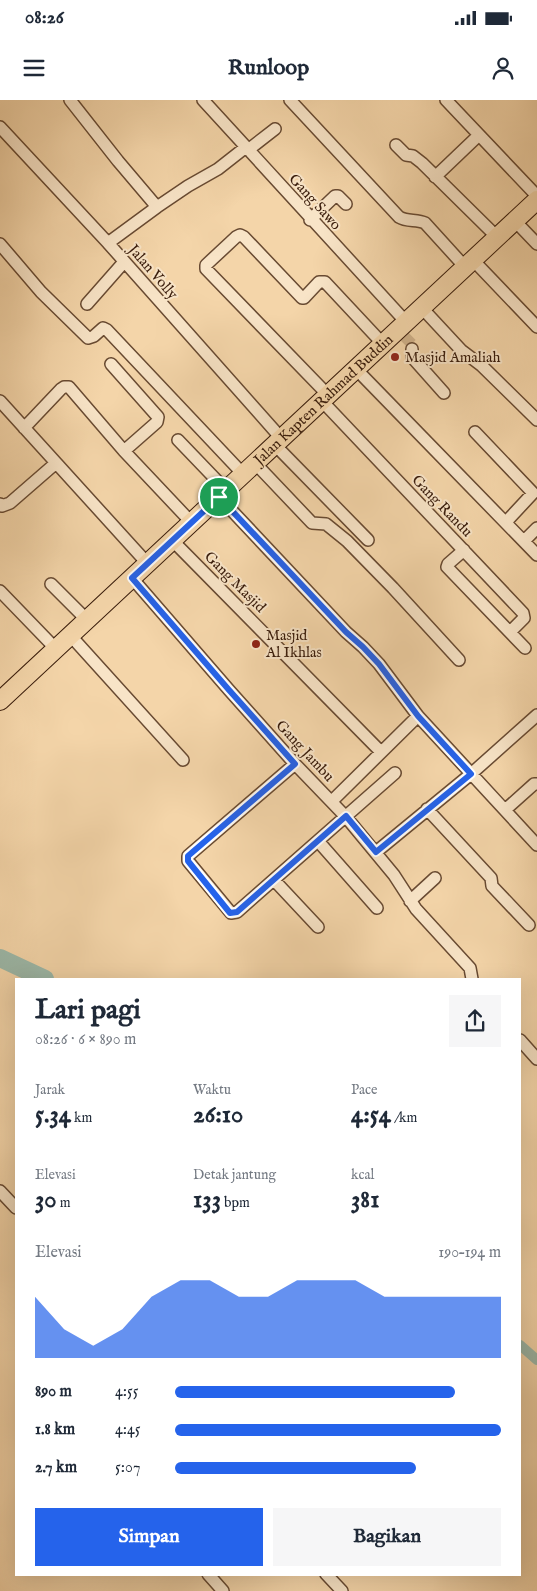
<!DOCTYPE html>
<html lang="id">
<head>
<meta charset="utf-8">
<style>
  :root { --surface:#fff; --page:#f6f6f7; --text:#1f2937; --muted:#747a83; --accent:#2563eb }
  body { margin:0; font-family:"IM FELL English",serif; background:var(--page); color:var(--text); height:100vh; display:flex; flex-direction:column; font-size:19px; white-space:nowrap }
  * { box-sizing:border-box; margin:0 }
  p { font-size:16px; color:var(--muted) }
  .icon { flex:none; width:28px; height:28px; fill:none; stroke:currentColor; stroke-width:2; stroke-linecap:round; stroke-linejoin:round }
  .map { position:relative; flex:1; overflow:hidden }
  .sheet { position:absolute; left:15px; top:878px; width:506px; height:598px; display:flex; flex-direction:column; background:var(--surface); border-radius:0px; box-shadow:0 5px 20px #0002 }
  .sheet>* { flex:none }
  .pin { position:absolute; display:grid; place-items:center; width:42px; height:42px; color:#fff; margin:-21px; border:2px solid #fff; border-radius:50%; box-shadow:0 1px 5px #0007 }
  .round { display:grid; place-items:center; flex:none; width:52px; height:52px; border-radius:0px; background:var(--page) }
  .overview { display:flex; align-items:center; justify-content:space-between; height:85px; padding:0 20px }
  h1 { font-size:28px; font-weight:800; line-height:38px }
  .figures { display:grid; grid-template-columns:repeat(3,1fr); gap:8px; height:85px; padding:5px 20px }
  .figures div { display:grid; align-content:center }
  .figures b { font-size:25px; font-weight:800 }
  .figures small { font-size:14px; font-weight:400 }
  .figures p { font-size:14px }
  .chart { height:140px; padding:10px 20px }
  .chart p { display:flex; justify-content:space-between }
  .chart svg { width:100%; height:90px; margin-top:5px; fill:var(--accent); opacity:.7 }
  .button { display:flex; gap:10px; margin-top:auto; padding:10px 20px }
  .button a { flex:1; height:58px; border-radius:0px; background:var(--accent); color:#fff; font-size:20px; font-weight:800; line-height:58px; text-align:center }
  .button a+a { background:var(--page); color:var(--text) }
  ul { padding:0 20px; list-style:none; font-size:16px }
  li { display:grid; grid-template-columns:80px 60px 1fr; align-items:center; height:38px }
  li i { height:12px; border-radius:6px; background:var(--accent) }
  .status { display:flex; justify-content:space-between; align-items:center; height:35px; padding:0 25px; background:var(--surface); direction:ltr }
  .status svg { height:14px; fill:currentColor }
  header { display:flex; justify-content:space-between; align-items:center; height:65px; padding:0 20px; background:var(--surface); font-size:22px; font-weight:800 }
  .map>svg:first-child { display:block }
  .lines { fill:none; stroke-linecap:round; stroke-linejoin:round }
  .canal { stroke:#9cb9aa; stroke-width:10 }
  .river { stroke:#9cb9aa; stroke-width:18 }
  .street-tunnel { stroke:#cfb089; stroke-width:11; stroke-dasharray:11 5.5; stroke-linecap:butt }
  .street-casing { stroke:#684a32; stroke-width:14 }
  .primary-casing { stroke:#391c0b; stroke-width:20 }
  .street { stroke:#f8e4c7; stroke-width:11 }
  .primary { stroke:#f4d5a9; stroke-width:18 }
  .route-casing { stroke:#fff; stroke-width:10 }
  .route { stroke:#2563eb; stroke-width:6 }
  .poi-dot { fill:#8f2418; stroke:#f8e4c7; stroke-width:2 }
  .labels { text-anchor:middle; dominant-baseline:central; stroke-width:4; stroke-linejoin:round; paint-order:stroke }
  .street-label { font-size:15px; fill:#391c0b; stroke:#f8e4c7 }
  .poi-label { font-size:15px; fill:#391c0b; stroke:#f8e4c7; text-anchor:start }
</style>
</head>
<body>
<div class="status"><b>08:26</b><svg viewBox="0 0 49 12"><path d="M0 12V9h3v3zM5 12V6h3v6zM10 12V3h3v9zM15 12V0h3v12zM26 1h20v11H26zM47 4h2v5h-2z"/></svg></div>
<header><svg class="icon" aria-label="menu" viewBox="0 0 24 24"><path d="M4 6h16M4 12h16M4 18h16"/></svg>Runloop<svg class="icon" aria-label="person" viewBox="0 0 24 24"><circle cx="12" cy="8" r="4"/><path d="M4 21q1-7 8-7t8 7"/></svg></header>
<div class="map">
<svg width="537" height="1491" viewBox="0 0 537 1491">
  <rect width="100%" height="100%" fill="#f4d5a9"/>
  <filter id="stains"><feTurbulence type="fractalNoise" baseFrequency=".004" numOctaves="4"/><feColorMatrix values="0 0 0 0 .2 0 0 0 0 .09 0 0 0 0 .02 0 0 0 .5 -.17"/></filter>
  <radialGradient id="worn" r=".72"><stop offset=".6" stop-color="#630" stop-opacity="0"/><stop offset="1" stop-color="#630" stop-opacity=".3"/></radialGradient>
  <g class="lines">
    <!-- canal -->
    <path class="canal" d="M520 1245 537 1260"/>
    <!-- river -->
    <path class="river" d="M0 858 45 879"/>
    <!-- street-tunnel -->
    <path class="street-tunnel" d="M404 236 413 245 412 249"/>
    <!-- street casing -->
    <g class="street-casing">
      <path id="street" d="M70 0 118 61 157 107
        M203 0 406 222
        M290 0 399 117C407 122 417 119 425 123L465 167
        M446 0 537 96
        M0 27 108 143 281 338
        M396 45 406 55 413 56 422 63 497 137
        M248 50 275 29
        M435 77 479 35
        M310 120 335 96H338L346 104
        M515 121 537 144
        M108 143 157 107 188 86 218 69 246 47
        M0 144 41 192 88 238 94 236 103 228 107 230 243 374
        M473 160 537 227
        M87 204 124 162
        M422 208 461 250 482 266 537 320
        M412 249V257L444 293
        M111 264 158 317 157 322 124 351
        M356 269 537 455
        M328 295 206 169V165L236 137 240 135 244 137 302 198H304L319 182H325L383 244
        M0 301 147 463
        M322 301 523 513 524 518 510 532
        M24 328 61 289 64 287H69L124 351 191 422
        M475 332 533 393 506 422
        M178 340 226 390
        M275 345 368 440
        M255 363 312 423 326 424 347 441 393 488 459 560
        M219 397 346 532 363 547 379 564 418 616 537 745
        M0 404 2 406 10 403 56 363
        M172 440 381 652
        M524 441 537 428
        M464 450 448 464 447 467 525 548
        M132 478 229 590 295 664 346 717 394 775 416 809 470 868 472 879
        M51 484 87 520
        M0 491 56 549
        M70 535 183 660
        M295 664 188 756V761L231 813 237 812 395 673
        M332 701 418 616
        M427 709 491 778 492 786 529 825
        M505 710 534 684H537
        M318 741 377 808
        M376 752 471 674 537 615
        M274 780 318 827
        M410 801 435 778
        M520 940 537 959
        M0 1091 16 1108
        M208 1474 223 1491
        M326 1474 342 1491"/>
    </g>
    <!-- primary casing -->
    <g class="primary-casing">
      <g id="primary">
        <path id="s1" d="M0 601 537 100"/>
      </g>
    </g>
    <!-- street -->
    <use href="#street" class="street"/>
    <!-- primary -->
    <use href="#primary" class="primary"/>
  </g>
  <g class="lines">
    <!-- route casing -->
    <g class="route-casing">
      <path id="route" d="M219 397 346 532 363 547 379 564 418 616 471 674 376 752 346 716 237 812 230 813 188 761V756L295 664 229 590 132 478Z"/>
    </g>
    <!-- route -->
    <use href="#route" class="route"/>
  </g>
  <!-- markers -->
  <g class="poi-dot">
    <circle cx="395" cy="257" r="5"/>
    <circle cx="256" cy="544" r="5"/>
  </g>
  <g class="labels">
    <!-- street labels -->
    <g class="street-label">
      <text transform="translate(315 102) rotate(48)">Gang Sawo</text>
      <text transform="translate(153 172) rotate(49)">Jalan Volly</text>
      <text stroke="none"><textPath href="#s1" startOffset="442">Jalan Kapten Rahmad Buddin</textPath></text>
      <text transform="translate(442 406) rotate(46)">Gang Randu</text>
      <text transform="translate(235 482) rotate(45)">Gang Masjid</text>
      <text transform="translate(305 651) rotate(47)">Gang Jambu</text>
    </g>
    <!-- poi labels -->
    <g class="poi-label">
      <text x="405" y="257">Masjid Amaliah</text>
      <text x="266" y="535">Masjid<tspan x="266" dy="17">Al Ikhlas</tspan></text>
    </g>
  </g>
  <rect width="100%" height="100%" filter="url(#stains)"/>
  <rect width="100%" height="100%" fill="url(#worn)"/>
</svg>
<div class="pin" style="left:219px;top:397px;background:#1e9e55"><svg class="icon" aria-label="arrive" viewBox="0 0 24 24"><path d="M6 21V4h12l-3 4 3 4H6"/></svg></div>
<section class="sheet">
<div class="overview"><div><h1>Lari pagi</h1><p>08:26 · 6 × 890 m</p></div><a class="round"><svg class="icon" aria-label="share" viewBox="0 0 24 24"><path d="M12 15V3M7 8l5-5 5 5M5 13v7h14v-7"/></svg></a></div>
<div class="figures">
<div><p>Jarak</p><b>5.34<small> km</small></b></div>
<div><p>Waktu</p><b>26:10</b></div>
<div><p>Pace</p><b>4:54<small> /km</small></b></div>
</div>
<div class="figures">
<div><p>Elevasi</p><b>30<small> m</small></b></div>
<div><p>Detak jantung</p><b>133<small> bpm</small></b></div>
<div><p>kcal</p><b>381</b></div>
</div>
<div class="chart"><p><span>Elevasi</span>190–194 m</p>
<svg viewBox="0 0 160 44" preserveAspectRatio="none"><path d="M0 44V14L10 30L20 38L30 30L40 14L50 6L60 6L70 14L80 14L90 6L100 6L110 6L120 14L130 14L140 14L150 14L160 14V44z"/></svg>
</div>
<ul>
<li><b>890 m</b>4:55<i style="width:86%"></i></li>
<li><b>1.8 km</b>4:45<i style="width:100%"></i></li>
<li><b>2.7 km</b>5:07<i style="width:74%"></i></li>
</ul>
<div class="button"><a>Simpan</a><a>Bagikan</a></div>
</section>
</div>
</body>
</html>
